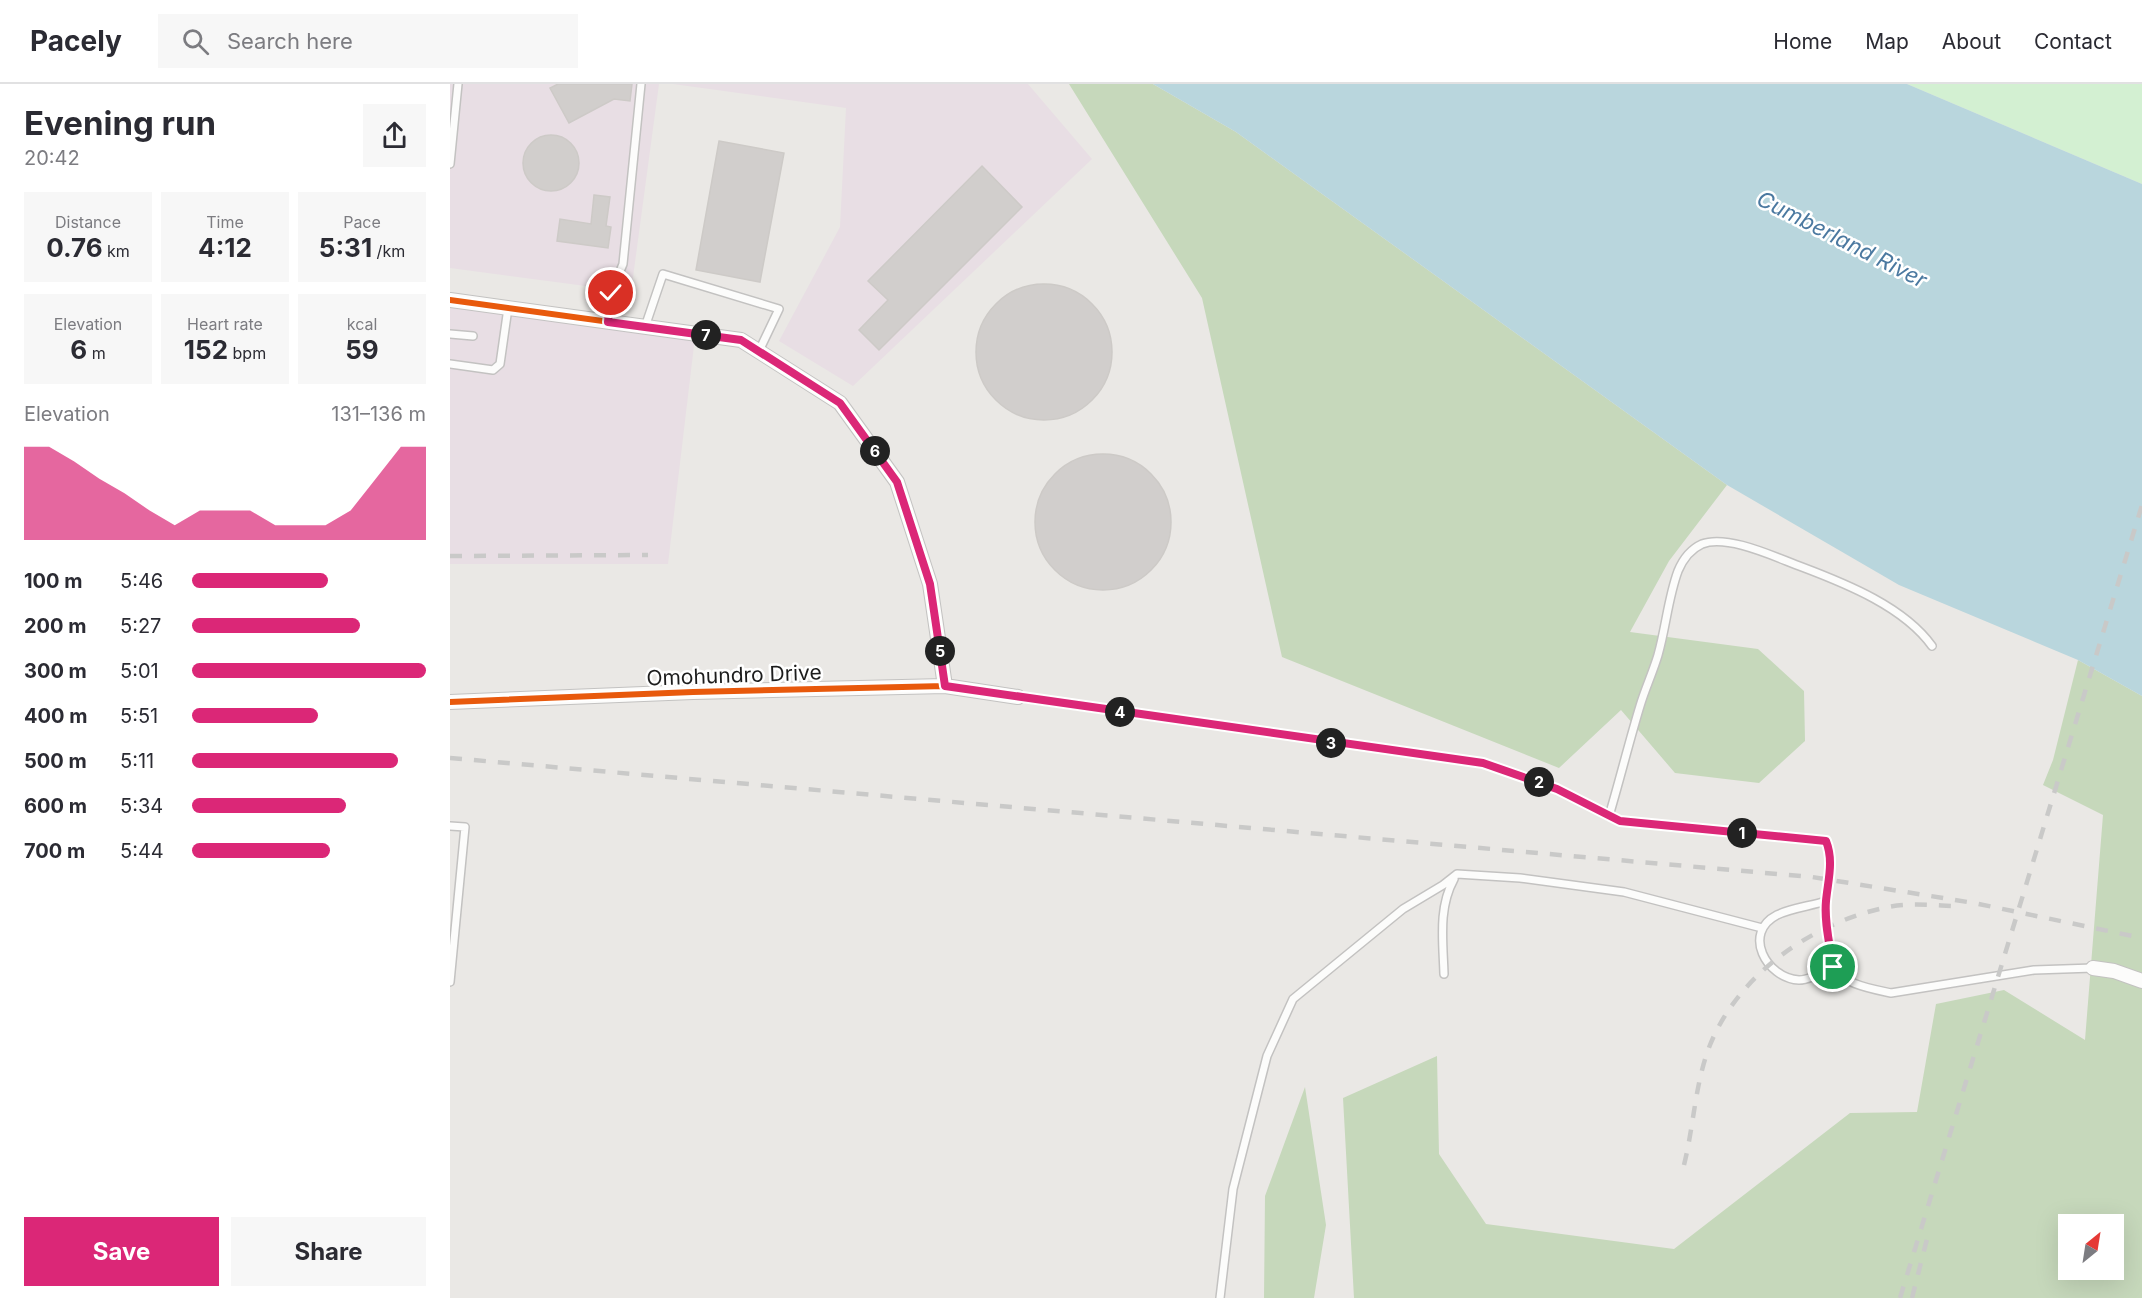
<!DOCTYPE html>
<html lang="en">
<head>
<meta charset="utf-8">
<style>
  :root { --surface:#fff; --page:#f7f7f7; --text:#2b2b33; --muted:#7c7c81; --line:#e1e1e2; --accent:#db2777 }
  body { margin:0; font-family:Inter,sans-serif; background:var(--page); color:var(--text); height:100vh; display:flex; flex-direction:column; font-size:22px; white-space:nowrap }
  * { box-sizing:border-box; margin:0 }
  p { font-size:20px; color:var(--muted) }
  .icon { flex:none; width:33px; height:33px; fill:none; stroke:currentColor; stroke-width:2; stroke-linecap:round; stroke-linejoin:round }
  .map { position:relative; flex:1; overflow:hidden }
  .sheet { display:flex; flex-direction:column; background:var(--surface); width:450px }
  .sheet>* { flex:none }
  .needle { width:39px; rotate:30deg }
  .buttons { position:absolute; left:1608px; top:1130px; display:grid; gap:12px }
  .buttons a { display:grid; place-items:center; width:66px; height:66px; border-radius:0px; background:var(--surface); box-shadow:0 6px 24px #0002; font-size:30px }
  .pin { position:absolute; display:grid; place-items:center; width:51px; height:51px; color:#fff; margin:-26px; border:3px solid #fff; border-radius:50%; box-shadow:0 2px 6px #0007 }
  .km { position:absolute; width:30px; height:30px; margin:-15px; border-radius:50%; background:#222; color:#fff; font-size:16px; line-height:30px; text-align:center }
  .round { display:grid; place-items:center; flex:none; width:63px; height:63px; border-radius:0px; background:var(--page) }
  .overview { display:flex; align-items:center; justify-content:space-between; height:102px; padding:0 24px }
  h1 { font-size:33px; font-weight:700; line-height:45px }
  .stats { display:grid; grid-template-columns:repeat(3,1fr); gap:9px; height:102px; padding:6px 24px }
  .stats div { display:grid; align-content:center; border-radius:0px; background:var(--page); text-align:center }
  .stats b { font-size:26px; font-weight:700 }
  .stats small { font-size:16px; font-weight:400 }
  .stats p { font-size:16px }
  .chart { height:168px; padding:12px 24px }
  .chart p { display:flex; justify-content:space-between }
  .chart svg { width:100%; height:108px; margin-top:6px; fill:var(--accent); opacity:.7 }
  .cta { display:flex; gap:12px; margin-top:auto; padding:12px 24px }
  .cta a { flex:1; height:69px; border-radius:0px; background:var(--accent); color:#fff; font-size:24px; font-weight:700; line-height:69px; text-align:center }
  .cta a+a { background:var(--page); color:var(--text) }
  ul { padding:0 24px; list-style:none; font-size:20px }
  li { display:grid; grid-template-columns:96px 72px 1fr; align-items:center; height:45px }
  li i { height:15px; border-radius:8px; background:var(--accent) }
  header { display:flex; align-items:center; gap:36px; box-sizing:border-box; height:84px; padding:0 30px; background:var(--surface); border-bottom:2px solid var(--line) }
  header strong { font-size:28px }
  nav { display:flex; gap:33px; margin-inline-start:auto; font-size:21px }
  .search { width:420px; height:54px; background:var(--page); display:flex; align-items:center; gap:15px; box-sizing:border-box; padding:0 21px; border-radius:0px; color:var(--muted); font-size:22px }
  main { display:flex; flex:1; min-height:0 }
  .map>svg:first-child { display:block }
  .industrial { fill:#e8dee4 }
  .forest { fill:#c6d8bb; fill-rule:evenodd }
  .park { fill:#d3f0d2 }
  .water { fill:#b9d6dd }
  .building { fill:#d1cecc; stroke:#cdcac7; stroke-width:1.5 }
  .lines { fill:none; stroke-linecap:round; stroke-linejoin:round }
  .lane-casing { stroke:#c3c2c1; stroke-width:10 }
  .street-casing { stroke:#c3c2c1; stroke-width:16 }
  .lane { stroke:#fcfcfb; stroke-width:7 }
  .street { stroke:#fcfcfb; stroke-width:14 }
  .rail { stroke:#c9c9c8; stroke-width:4.5; stroke-dasharray:12 12; stroke-linecap:butt }
  .cycleway-casing { stroke:#fff; stroke-width:10 }
  .cycleway { stroke:#e8590c; stroke-width:6 }
  .route-casing { stroke:#fff; stroke-width:12 }
  .route { stroke:#db2777; stroke-width:8 }
  .labels { text-anchor:middle; dominant-baseline:central; stroke-width:5; stroke-linejoin:round; paint-order:stroke }
  .street-label { font-size:21px; fill:#1c1c1c; stroke:#fff }
  .water-label { font-size:22px; font-style:italic; fill:#4b79a0; stroke:#fff }
</style>
</head>
<body>
<header>
<strong>Pacely</strong>
<div class="search"><svg class="icon" aria-label="search" viewBox="0 0 24 24"><circle cx="10" cy="10" r="6"/><path d="M15 15l6 6"/></svg>Search here</div>
<nav><a>Home</a><a>Map</a><a>About</a><a>Contact</a></nav>
</header>
<main>
<section class="sheet">
<div class="overview"><div><h1>Evening run</h1><p>20:42</p></div><a class="round"><svg class="icon" aria-label="share" viewBox="0 0 24 24"><path d="M12 15V3M7 8l5-5 5 5M5 13v7h14v-7"/></svg></a></div>
<div class="stats">
<div><p>Distance</p><b>0.76<small> km</small></b></div>
<div><p>Time</p><b>4:12</b></div>
<div><p>Pace</p><b>5:31<small> /km</small></b></div>
</div>
<div class="stats">
<div><p>Elevation</p><b>6<small> m</small></b></div>
<div><p>Heart rate</p><b>152<small> bpm</small></b></div>
<div><p>kcal</p><b>59</b></div>
</div>
<div class="chart"><p><span>Elevation</span>131–136 m</p>
<svg viewBox="0 0 160 44" preserveAspectRatio="none"><path d="M0 44V6L10 6L20 12L30 19L40 25L50 32L60 38L70 32L80 32L90 32L100 38L110 38L120 38L130 32L140 19L150 6L160 6V44z"/></svg>
</div>
<ul>
<li><b>100 m</b>5:46<i style="width:58%"></i></li>
<li><b>200 m</b>5:27<i style="width:72%"></i></li>
<li><b>300 m</b>5:01<i style="width:100%"></i></li>
<li><b>400 m</b>5:51<i style="width:54%"></i></li>
<li><b>500 m</b>5:11<i style="width:88%"></i></li>
<li><b>600 m</b>5:34<i style="width:66%"></i></li>
<li><b>700 m</b>5:44<i style="width:59%"></i></li>
</ul>
<div class="cta"><a>Save</a><a>Share</a></div>
</section>
<div class="map">
<svg width="1692" height="1214" viewBox="0 0 1692 1214">
  <rect width="100%" height="100%" fill="#eae8e5"/>
  <!-- industrial -->
  <path class="industrial" d="M0 0H209L181 208 0 184Z
    M223 0H578L642 75 403 302 329 257 390 143 396 24Z
    M0 223 245 253 218 480H0Z"/>
  <!-- forest -->
  <path class="forest" d="M619 0H703L786 48 1277 401 1219 477 1180 548 1308 565 1354 607 1355 657 1309 699 1225 689 1171 626 1109 684 832 573 752 214Z
    M1628 576 1692 612V1214H904L893 1014 987 972 989 1070 1036 1140 1224 1165 1400 1029 1467 1028 1486 920 1554 906 1635 956 1653 731 1593 701 1603 676ZM1618 1140H1664V1185H1618Z
    M855 1003 876 1141 864 1214H814L815 1112Z"/>
  <!-- park -->
  <path class="park" d="M1457 0H1692V100Z"/>
  <!-- water -->
  <path class="water" d="M703 0H1457L1692 100V612L1628 576 1449 501 1277 401 786 48Z"/>
  <!-- building -->
  <path class="building" d="M108 0H182L180 17 164 15 119 39 100 4Z
    M73 79a28 28 0 1 1 56 0a28 28 0 1 1-56 0Z
    M269 57 334 69 310 198 246 186Z
    M532 82 572 123 429 266 409 246 438 216 418 197Z
    M144 111 160 113 156 142 161 143 158 164 107 157 110 135 141 140Z
    M526 268a68 68 0 1 1 136 0a68 68 0 1 1-136 0Z
    M585 438a68 68 0 1 1 136 0a68 68 0 1 1-136 0Z"/>
  <g class="lines">
    <!-- lane casing -->
    <g class="lane-casing">
      <path id="lane" d="M0 80 8 0
        M158 238 161 209 173 180 191 0
        M195 243 213 190 329 225 309 267
        M0 250 23 252
        M0 280 43 286 50 280 58 224
        M568 613 1033 679 1107 705 1170 737 1376 757C1384 777 1378 796 1376 816 1375 830 1377 845 1379 858 1380 865 1380 875 1383 882 1391 900 1423 905 1441 909L1584 886 1643 884
        M1159 732C1170 695 1179 658 1190 622 1195 605 1203 588 1208 571 1216 543 1218 514 1228 487 1233 475 1241 465 1252 460 1278 450 1327 474 1352 483 1397 500 1454 523 1482 562
        M0 742 15 743 0 898
        M1376 817C1361 822 1341 824 1327 831 1292 849 1316 894 1349 896 1360 896 1374 888 1383 883
        M994 890C993 857 988 824 1004 795
        M770 1214 783 1105 817 972 843 915 953 825 993 801 1007 790 1070 794 1174 808 1312 844"/>
    </g>
    <!-- street casing -->
    <g class="street-casing">
      <path id="street" d="M0 216 291 256 390 319 447 398 480 500 495 602
        M0 618 243 608 495 602 568 613
        M1643 884 1664 887 1692 897"/>
    </g>
    <!-- lane -->
    <use href="#lane" class="lane"/>
    <!-- street -->
    <use href="#street" class="street"/>
    <!-- rail -->
    <path class="rail" d="M0 472 198 471
      M0 674 1362 793 1524 819 1692 854
      M1234 1081C1244 1041 1245 999 1260 961 1289 889 1364 838 1438 823 1459 819 1480 821 1501 822
      M1450 1214 1692 421
      M1462 1214 1479 1147"/>
    <!-- cycleway casing -->
    <g class="cycleway-casing">
      <path id="cycleway" d="M0 216 291 256 390 319 447 398 480 500 495 602
        M0 618 243 608 495 602 568 613"/>
    </g>
    <!-- cycleway -->
    <use href="#cycleway" class="cycleway"/>
  </g>
  <g class="lines">
    <!-- route casing -->
    <g class="route-casing">
      <path id="route" d="M161 209 158 238 291 256 390 319 447 398 480 500 495 602 1033 679 1107 705 1170 737 1376 757C1384 777 1378 796 1376 817 1374 839 1380 861 1383 883"/>
    </g>
    <!-- route -->
    <use href="#route" class="route"/>
  </g>
  <g class="labels">
    <!-- street labels -->
    <g class="street-label">
      <text transform="translate(284 591) rotate(-2)">Omohundro Drive</text>
    </g>
    <!-- water labels -->
    <g class="water-label">
      <text transform="translate(1392 155) rotate(27)">Cumberland River</text>
    </g>
  </g>
</svg>
<div class="buttons">
<a><svg class="needle" viewBox="-14 -14 28 28"><path d="M0-13l5 13h-10z" fill="#e53935"/><path d="M0 13l5-13h-10z" fill="#7c7c81"/></svg></a>
</div>
<div class="pin" style="left:1383px;top:883px;background:#1e9e55"><svg class="icon" aria-label="arrive" viewBox="0 0 24 24"><path d="M6 21V4h12l-3 4 3 4H6"/></svg></div>
<div class="pin" style="left:161px;top:209px;background:#d93025"><svg class="icon" aria-label="check" viewBox="0 0 24 24"><path d="M5 12l5 5 9-10"/></svg></div>
<b class="km" style="left:1292px;top:749px">1</b>
<b class="km" style="left:1089px;top:698px">2</b>
<b class="km" style="left:881px;top:659px">3</b>
<b class="km" style="left:670px;top:628px">4</b>
<b class="km" style="left:490px;top:567px">5</b>
<b class="km" style="left:425px;top:367px">6</b>
<b class="km" style="left:256px;top:251px">7</b>
</div>
</main>
</body>
</html>
